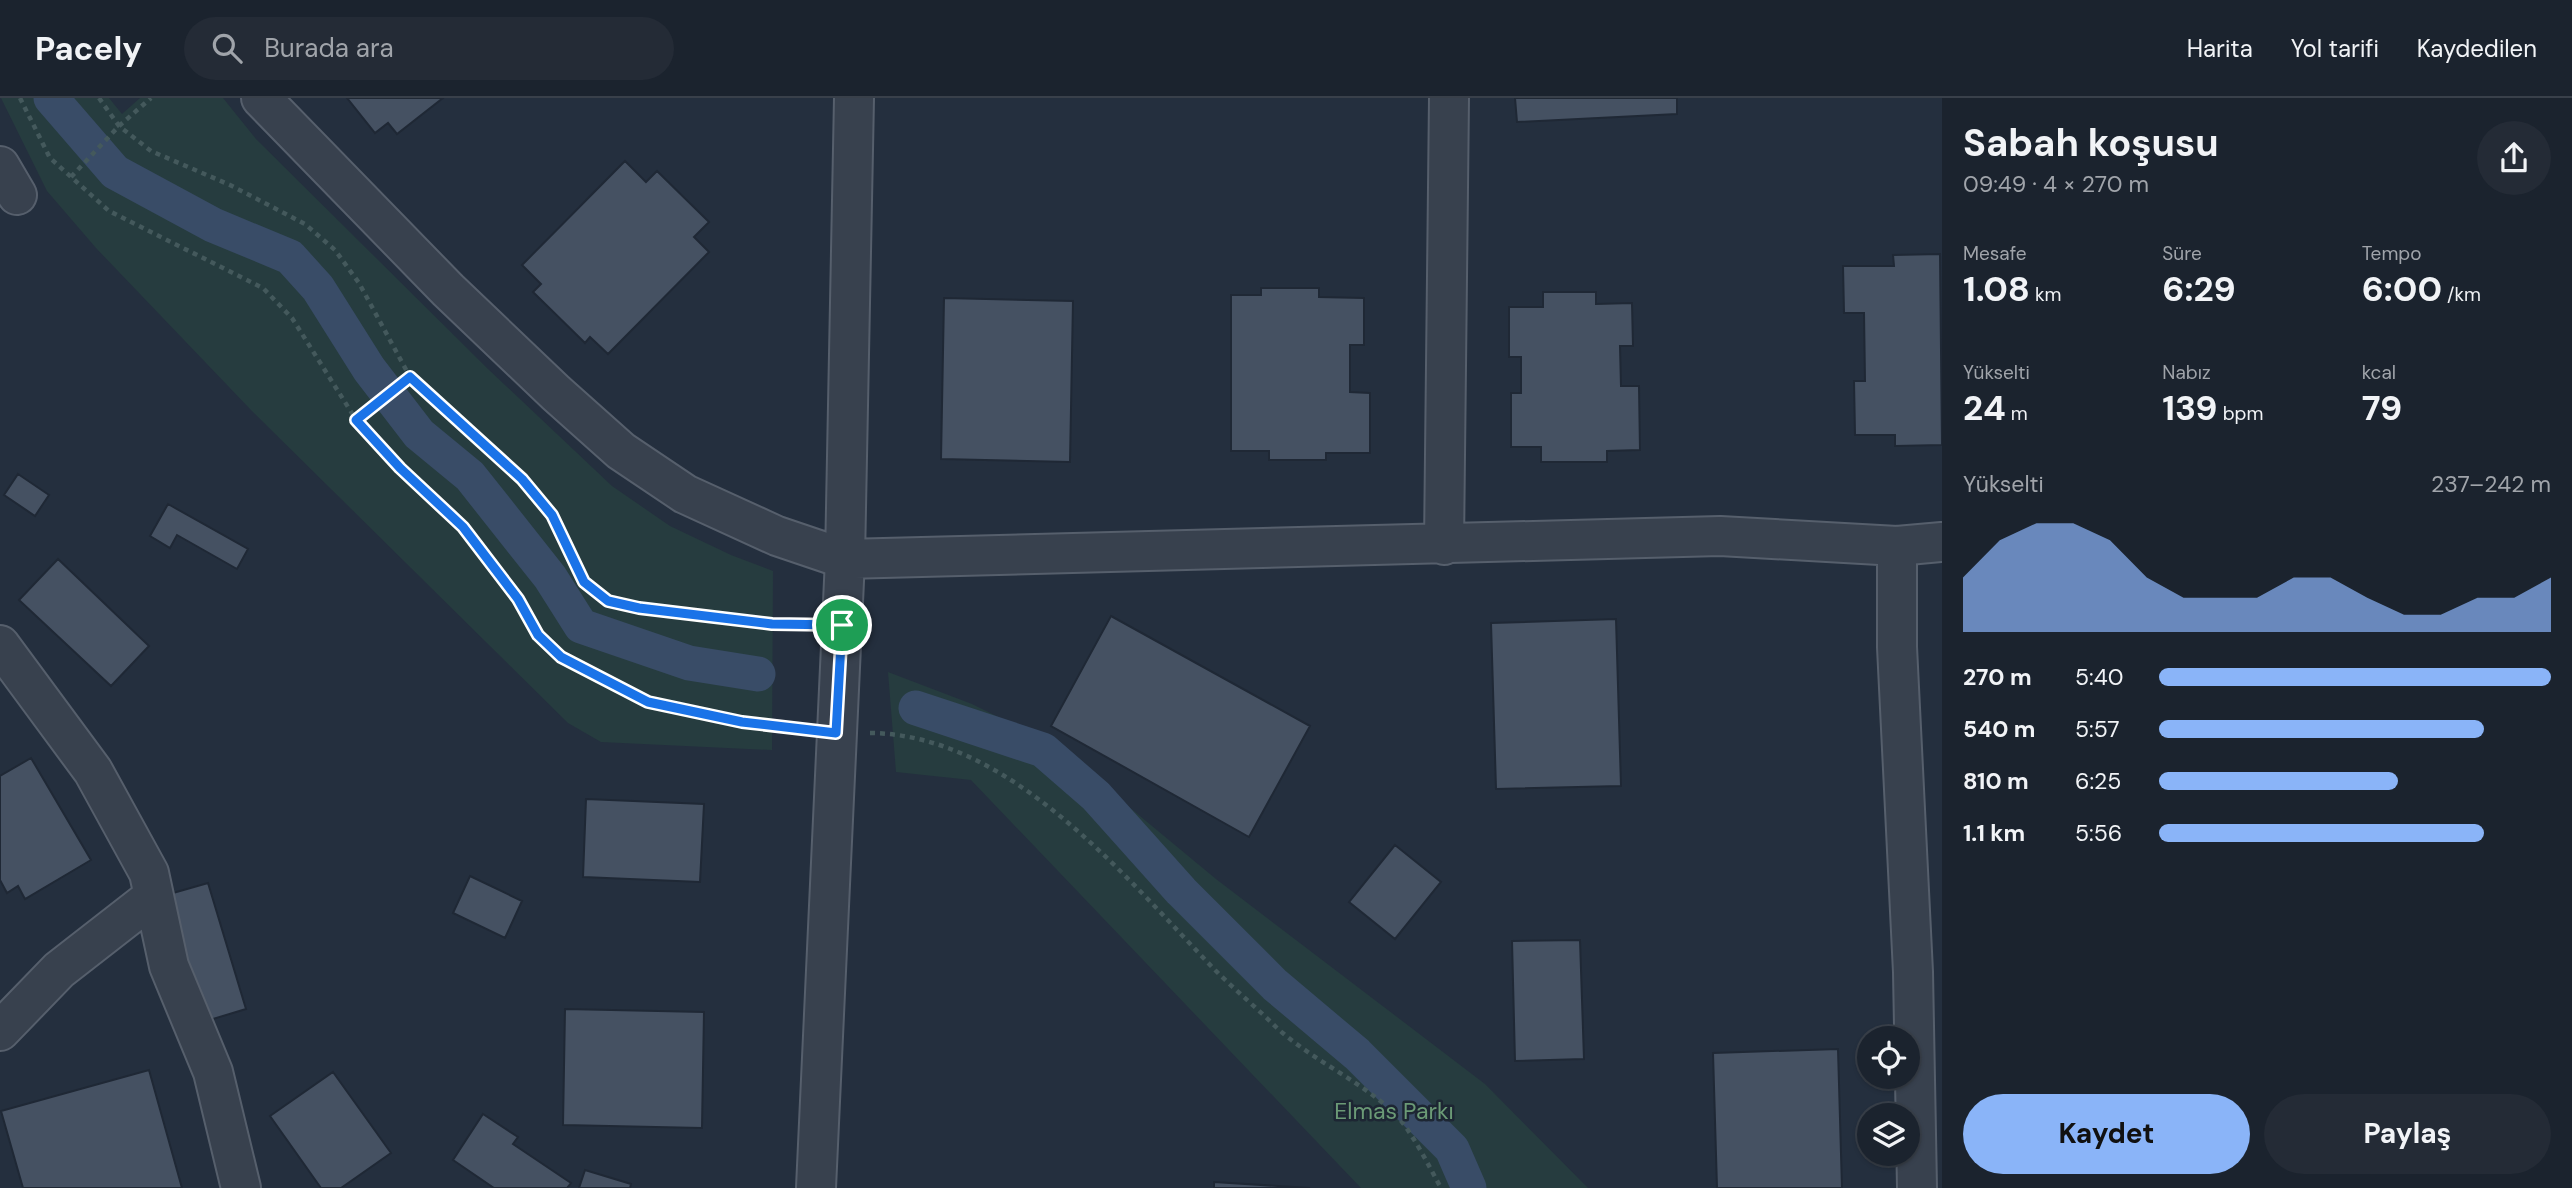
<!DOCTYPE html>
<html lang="tr">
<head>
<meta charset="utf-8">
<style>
  :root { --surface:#1b232e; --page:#242b36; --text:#f1f3f6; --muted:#a0a4aa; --line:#39404a; --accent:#8ab4f8 }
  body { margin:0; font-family:"DM Sans",sans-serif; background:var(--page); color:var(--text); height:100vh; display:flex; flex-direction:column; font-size:26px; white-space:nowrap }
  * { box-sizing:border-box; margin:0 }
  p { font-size:23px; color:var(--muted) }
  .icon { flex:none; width:38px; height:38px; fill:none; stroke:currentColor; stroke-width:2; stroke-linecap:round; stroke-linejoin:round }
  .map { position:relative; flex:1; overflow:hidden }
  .details { display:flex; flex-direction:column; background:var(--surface); width:630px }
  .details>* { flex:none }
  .buttons { position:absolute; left:1857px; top:928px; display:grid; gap:14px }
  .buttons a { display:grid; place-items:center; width:63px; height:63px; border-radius:50%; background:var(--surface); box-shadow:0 2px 5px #0004,0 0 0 2px var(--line); font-size:35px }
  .pin { position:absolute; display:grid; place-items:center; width:60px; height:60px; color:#fff; margin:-30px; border:4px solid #fff; border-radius:50%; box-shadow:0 2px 7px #0007 }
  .round { display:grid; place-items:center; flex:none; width:74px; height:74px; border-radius:37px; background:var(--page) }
  .head { display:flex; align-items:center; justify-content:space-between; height:119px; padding:0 21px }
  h1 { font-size:38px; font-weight:700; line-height:52px }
  .metrics { display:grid; grid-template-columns:repeat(3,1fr); gap:10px; height:119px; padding:7px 21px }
  .metrics div { display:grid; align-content:center }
  .metrics b { font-size:35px; font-weight:700 }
  .metrics small { font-size:19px; font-weight:400 }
  .metrics p { font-size:19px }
  .chart { height:196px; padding:14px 21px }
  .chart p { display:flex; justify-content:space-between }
  .chart svg { width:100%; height:126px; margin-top:7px; fill:var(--accent); opacity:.7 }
  .button { display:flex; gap:14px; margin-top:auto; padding:14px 21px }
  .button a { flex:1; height:80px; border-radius:42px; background:var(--accent); color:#111; font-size:28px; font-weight:700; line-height:80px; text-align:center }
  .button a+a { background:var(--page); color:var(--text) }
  ul { padding:0 21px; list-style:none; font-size:23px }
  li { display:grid; grid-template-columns:112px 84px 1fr; align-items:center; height:52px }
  li i { height:18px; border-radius:9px; background:var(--accent) }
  header { display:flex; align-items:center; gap:42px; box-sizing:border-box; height:98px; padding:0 35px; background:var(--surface); border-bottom:2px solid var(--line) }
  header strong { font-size:33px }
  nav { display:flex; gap:38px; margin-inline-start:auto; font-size:24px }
  .search { width:490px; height:63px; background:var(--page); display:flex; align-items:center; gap:18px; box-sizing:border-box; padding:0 24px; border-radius:38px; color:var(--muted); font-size:26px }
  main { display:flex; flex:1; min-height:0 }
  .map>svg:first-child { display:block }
  .green { fill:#263c3f }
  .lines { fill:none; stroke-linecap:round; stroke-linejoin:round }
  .canal { stroke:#394c67; stroke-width:35 }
  .building { fill:#455162; stroke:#1f2835; stroke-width:2 }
  .minor-casing { stroke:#565f6c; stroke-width:42 }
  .path { stroke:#44595c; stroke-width:4.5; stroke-dasharray:5 5; stroke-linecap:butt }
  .minor { stroke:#38414e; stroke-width:38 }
  .route-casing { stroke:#fff; stroke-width:14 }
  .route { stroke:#1a73e8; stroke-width:9 }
  .labels { text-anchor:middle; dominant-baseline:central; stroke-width:5; stroke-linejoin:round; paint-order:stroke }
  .park-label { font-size:23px; fill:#6b9a76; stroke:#1d2633 }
</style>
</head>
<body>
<header>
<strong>Pacely</strong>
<div class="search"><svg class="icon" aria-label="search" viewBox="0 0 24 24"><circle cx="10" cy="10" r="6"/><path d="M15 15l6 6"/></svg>Burada ara</div>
<nav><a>Harita</a><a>Yol tarifi</a><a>Kaydedilen</a></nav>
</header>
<main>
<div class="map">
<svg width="1942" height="1090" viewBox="0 0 1942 1090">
  <rect width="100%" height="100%" fill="#242f3e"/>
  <!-- green -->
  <path class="green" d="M1 0H109L122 16 140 0H223L256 41 488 271 612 388 670 428 731 457 773 473 772 652 601 644 568 625 251 312 96 150 47 93Z
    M888 574 972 606 1053 646 1216 781 1485 986 1588 1090H1361L971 682 896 674Z"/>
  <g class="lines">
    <!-- canal -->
    <path class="canal" d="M51 0 115 74 213 127 290 159 318 190 369 271 419 336 470 378 550 479 581 528 689 565 758 576
      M916 610 1043 652 1096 698 1181 793 1275 887 1357 956 1452 1051 1469 1090"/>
  </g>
  <!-- building -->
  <path class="building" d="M347 0H443L397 36 388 25 375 35Z
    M1515 0H1677V16L1517 24Z
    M625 63 646 84 657 73 709 124 694 139 709 154 608 256 590 239 585 245 533 194 541 186 522 167Z
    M1940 156 1942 347 1895 348V337H1855L1854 283H1865L1864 215H1844L1843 168H1894L1893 157Z
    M1261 190H1319V199L1364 200V247H1350V294L1370 295V355H1326V362H1269V353H1231V197H1261Z
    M1543 194H1596V206L1632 205 1633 248H1620L1621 288H1639L1640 352 1607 353V364H1541V349H1511V295H1521V259H1509V209H1543Z
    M944 200 1073 203 1070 364 941 361Z
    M18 376 49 397 35 418 4 397Z
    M168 406 248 451 237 471 177 437 170 450 150 438Z
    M58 461 149 548 111 588 19 502Z
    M1111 518 1310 628 1249 739 1051 628Z
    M1616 521 1621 688 1496 691 1491 525Z
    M31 660 91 762 25 801 18 788 7 795 0 782V678Z
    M586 701 704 706 700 784 583 779Z
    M1395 747 1441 784 1395 841 1349 804Z
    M470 778 522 803 505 840 453 815Z
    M208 785 246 911 203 924 166 797Z
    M1580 842 1584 961 1515 963 1512 843Z
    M565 911 704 914 702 1030 563 1027Z
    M1838 951 1842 1090H1717L1713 955Z
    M149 972 182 1090H23L1 1013Z
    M333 974 391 1055 341 1090H321L270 1018Z
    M483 1016 518 1039 513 1046 571 1085 567 1090H494L453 1062Z
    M585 1072 631 1086 630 1090H579Z
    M1214 1084 1310 1090H1214Z"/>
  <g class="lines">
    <!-- minor casing -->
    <g class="minor-casing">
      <path id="minor" d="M261 0 448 192 556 295 621 353 685 396 777 438 845 461 1720 438 1897 448 1942 444
        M0 68 17 97
        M1444 447 1449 0
        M1897 448V549L1913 874 1917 1090
        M0 547 93 673 149 775 169 868 213 974 241 1090
        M0 933 59 872 154 798
        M816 1090 845 461 854 0"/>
    </g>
    <!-- path -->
    <path class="path" d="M20 0 50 60 109 113 263 190 292 220 360 328 463 429 518 501 538 537 561 559 648 604 742 624 802 631
      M99 0 119 28 151 53 230 87 305 126 335 152 359 185 410 279 521 381 552 417 584 484 608 503 639 510 772 526H807
      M71 79 119 28 151 0
      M356 322 410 279
      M870 635C1010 636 1126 780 1215 872 1235 892 1257 910 1277 930 1312 962 1359 982 1393 1014 1409 1028 1430 1070 1441 1090"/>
    <!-- minor -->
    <use href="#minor" class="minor"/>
  </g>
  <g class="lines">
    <!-- route casing -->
    <g class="route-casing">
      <path id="route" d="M410 279 522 381 552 417 584 484 608 503 639 510 772 526 842 527 836 635 742 624 648 604 561 559 538 537 518 501 463 429 400 370 356 322Z"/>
    </g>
    <!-- route -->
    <use href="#route" class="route"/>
  </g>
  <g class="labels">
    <!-- park labels -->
    <g class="park-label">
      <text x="1394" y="1013">Elmas Parkı</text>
    </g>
  </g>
</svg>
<div class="buttons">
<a><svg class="icon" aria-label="locate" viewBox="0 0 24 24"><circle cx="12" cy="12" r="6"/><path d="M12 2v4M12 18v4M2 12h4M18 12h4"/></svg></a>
<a><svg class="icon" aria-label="layers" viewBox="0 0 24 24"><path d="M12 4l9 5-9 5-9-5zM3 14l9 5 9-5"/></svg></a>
</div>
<div class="pin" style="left:842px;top:527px;background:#1e9e55"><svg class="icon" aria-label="arrive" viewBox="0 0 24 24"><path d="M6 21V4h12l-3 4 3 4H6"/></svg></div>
</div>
<section class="details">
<div class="head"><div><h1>Sabah koşusu</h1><p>09:49 · 4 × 270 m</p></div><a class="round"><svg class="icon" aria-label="share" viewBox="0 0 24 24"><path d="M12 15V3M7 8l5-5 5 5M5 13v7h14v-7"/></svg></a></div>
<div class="metrics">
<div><p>Mesafe</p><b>1.08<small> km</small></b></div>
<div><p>Süre</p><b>6:29</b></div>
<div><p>Tempo</p><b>6:00<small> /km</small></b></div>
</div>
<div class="metrics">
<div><p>Yükselti</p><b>24<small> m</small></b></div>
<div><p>Nabız</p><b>139<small> bpm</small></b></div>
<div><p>kcal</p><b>79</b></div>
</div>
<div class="chart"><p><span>Yükselti</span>237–242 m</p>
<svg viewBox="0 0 160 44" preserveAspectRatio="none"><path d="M0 44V25L10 12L20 6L30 6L40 12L50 25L60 32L70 32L80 32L90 25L100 25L110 32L120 38L130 38L140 32L150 32L160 25V44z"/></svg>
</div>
<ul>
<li><b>270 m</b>5:40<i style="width:100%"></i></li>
<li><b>540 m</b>5:57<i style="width:83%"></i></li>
<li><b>810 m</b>6:25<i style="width:61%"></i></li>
<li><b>1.1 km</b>5:56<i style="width:83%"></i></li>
</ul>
<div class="button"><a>Kaydet</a><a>Paylaş</a></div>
</section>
</main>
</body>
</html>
